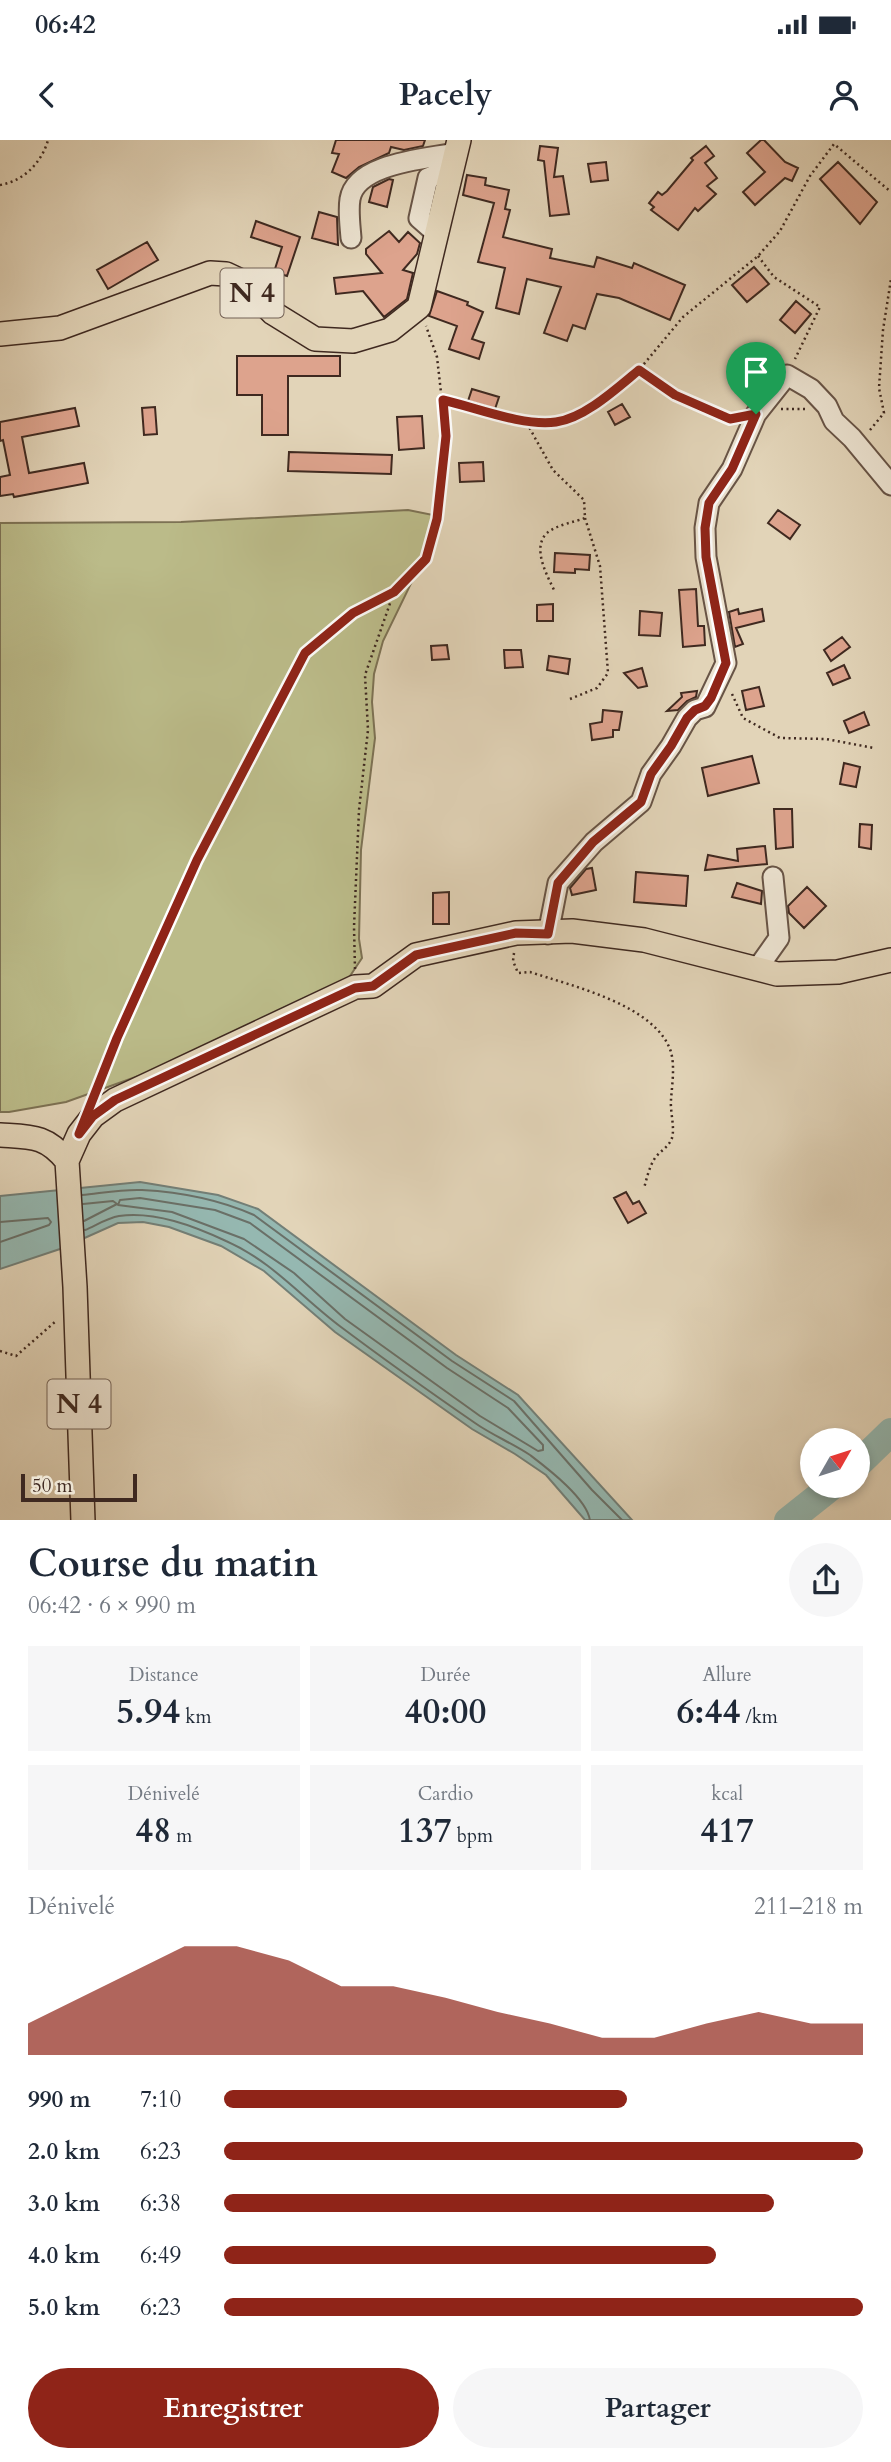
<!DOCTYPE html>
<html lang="fr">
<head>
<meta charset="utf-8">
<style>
  :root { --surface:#fff; --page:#f6f6f7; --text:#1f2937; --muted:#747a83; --accent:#8f2418 }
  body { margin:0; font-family:Cardo,serif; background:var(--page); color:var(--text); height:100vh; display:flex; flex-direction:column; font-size:26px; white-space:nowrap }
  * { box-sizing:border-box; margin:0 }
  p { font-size:23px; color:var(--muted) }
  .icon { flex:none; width:38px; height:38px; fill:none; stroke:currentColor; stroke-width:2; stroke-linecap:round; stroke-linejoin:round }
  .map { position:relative; height:1380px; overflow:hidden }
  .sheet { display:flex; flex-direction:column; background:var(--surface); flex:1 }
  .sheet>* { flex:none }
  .needle { width:46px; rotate:51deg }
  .fabs { position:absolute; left:800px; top:1288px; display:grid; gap:14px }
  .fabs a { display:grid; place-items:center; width:70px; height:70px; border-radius:50%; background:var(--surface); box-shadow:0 4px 10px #0003; font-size:35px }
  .scale { position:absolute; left:21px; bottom:18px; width:116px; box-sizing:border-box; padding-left:7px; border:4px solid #3f2920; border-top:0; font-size:19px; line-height:24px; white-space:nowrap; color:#3f2920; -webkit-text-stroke:5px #ece3d1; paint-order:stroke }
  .pin { position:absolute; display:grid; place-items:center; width:60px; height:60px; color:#fff; margin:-72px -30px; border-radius:50% 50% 50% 0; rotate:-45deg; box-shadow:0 0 7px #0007 }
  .pin .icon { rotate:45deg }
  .round { display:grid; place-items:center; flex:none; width:74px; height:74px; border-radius:37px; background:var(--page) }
  .headline { display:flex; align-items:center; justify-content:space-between; height:119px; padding:0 28px }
  h1 { font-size:38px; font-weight:700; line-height:52px }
  .stats { display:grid; grid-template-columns:repeat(3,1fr); gap:10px; height:119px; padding:7px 28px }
  .stats div { display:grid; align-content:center; border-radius:0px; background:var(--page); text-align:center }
  .stats b { font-size:35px; font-weight:700 }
  .stats small { font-size:19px; font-weight:400 }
  .stats p { font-size:19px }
  .chart { height:196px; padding:14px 28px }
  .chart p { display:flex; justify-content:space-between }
  .chart svg { width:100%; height:126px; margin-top:7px; fill:var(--accent); opacity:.7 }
  .action { display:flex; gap:14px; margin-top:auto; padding:14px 28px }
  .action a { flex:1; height:80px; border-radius:42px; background:var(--accent); color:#fff; font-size:28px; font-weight:700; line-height:80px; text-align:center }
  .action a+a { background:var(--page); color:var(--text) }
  ul { padding:0 28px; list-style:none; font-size:23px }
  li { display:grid; grid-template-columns:112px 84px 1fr; align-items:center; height:52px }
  li i { height:18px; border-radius:9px; background:var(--accent) }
  .status { display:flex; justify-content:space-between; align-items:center; height:49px; padding:0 35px; background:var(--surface); direction:ltr }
  .status svg { height:19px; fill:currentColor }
  header { display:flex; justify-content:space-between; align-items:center; height:91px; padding:0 28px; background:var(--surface); font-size:32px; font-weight:700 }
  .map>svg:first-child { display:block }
  .green { fill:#bbbb89; stroke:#7d7254; stroke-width:2 }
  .water { fill:#95b8b1; stroke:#737f77; stroke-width:2 }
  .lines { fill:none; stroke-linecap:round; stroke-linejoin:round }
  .shore { stroke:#6a7068; stroke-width:2 }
  .river { stroke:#95b8b1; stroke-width:28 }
  .building { fill:#dda38d; stroke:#3f2920; stroke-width:2 }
  .minor-casing { stroke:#685446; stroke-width:23 }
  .major-casing { stroke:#3f2920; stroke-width:26 }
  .path { stroke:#3f2920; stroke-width:2.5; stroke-dasharray:2 3.5; stroke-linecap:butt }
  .minor { stroke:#ece3d1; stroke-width:19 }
  .major { stroke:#e2d4b8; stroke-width:23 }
  .route-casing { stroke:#fff; stroke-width:14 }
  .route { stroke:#8f2418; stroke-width:9 }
  .labels { text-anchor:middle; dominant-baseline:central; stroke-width:7; stroke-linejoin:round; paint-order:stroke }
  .shield { fill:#ece3d1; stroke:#736155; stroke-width:2 }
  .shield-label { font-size:28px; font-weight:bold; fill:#3f2920 }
</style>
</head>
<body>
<div class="status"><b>06:42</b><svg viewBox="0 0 49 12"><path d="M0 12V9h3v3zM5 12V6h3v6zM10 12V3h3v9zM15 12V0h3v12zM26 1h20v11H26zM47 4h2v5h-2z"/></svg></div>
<header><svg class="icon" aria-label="back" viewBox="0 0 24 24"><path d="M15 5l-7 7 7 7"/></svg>Pacely<svg class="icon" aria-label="person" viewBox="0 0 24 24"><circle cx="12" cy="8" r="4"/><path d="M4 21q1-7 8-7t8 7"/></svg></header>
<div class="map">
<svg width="891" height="1381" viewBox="0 0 891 1381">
  <rect width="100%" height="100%" fill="#e2d4b8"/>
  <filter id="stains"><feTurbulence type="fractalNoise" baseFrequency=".00286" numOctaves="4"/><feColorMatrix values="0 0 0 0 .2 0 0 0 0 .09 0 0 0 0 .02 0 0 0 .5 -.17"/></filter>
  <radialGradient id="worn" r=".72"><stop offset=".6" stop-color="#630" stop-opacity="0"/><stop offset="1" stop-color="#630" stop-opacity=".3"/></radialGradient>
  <!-- green -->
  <path class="green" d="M408 370 433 375 431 392 421 423 383 501 374 534 372 562 375 598 361 710 359 799 362 818 338 854 158 929 66 962 9 972H0V383L181 382Z"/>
  <!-- water -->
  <path class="water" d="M140 1042 218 1055 258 1069 456 1215 518 1255 632 1380H585L546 1335 515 1314 472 1289 335 1192 264 1131 221 1106 169 1087 143 1082 118 1083 60 1109 0 1129V1056Z"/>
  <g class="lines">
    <!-- shore -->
    <path class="shore" d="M82 1055C102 1053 123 1049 142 1050 180 1052 220 1060 254 1075L452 1221 514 1261 592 1350 623 1381
      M140 1058 215 1070 250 1083 447 1228 508 1268 543 1305V1310L538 1311 480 1276 345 1179 294 1133 244 1099 172 1072 118 1065 120 1060Z
      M83 1064 113 1061 117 1064 84 1081
      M0 1082 48 1078 51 1082 49 1085 0 1102
      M85 1090C95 1086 107 1078 119 1076 155 1071 194 1086 226 1101 272 1121 302 1158 341 1187 385 1220 430 1252 475 1283 492 1295 512 1303 530 1315 547 1328 588 1359 590 1381"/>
    <!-- river -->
    <path class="river" d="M858 1324 891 1292
      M788 1381 832 1346"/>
  </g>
  <!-- building -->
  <path class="building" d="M336 0H425L423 6 404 10 391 7 389 13 359 27 346 38 332 32 339 14 332 13Z
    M761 0H764L785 22 798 28 792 41 785 38 755 65 743 52 765 32 747 13Z
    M540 6 558 8 554 37 563 36 569 74 550 76 544 21 538 20Z
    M706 6 714 16 705 23 717 38 707 46 716 54 698 71 695 68 678 90 651 70 654 67 649 63 658 52 662 55 667 51 693 20 691 18Z
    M606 22 608 40 591 42 588 24Z
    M838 22 877 62 860 84 820 39Z
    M467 35 486 38 485 45 509 50 505 69 510 70 503 97 552 109 550 118 594 127 597 117 632 128 634 123 685 145 670 180 619 158 597 154 585 189 573 185 567 201 544 193 561 147 527 139 519 174 496 168 505 128 478 122 494 63 463 55Z
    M389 39 393 40 387 67 369 62 373 47Z
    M319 72 337 77 338 105 312 98Z
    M256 81 300 97 287 136 274 132 282 107 251 97Z
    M389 91 399 102 408 92 420 103 417 114 403 130 413 133 407 159 384 177 363 151 336 154 334 138 382 133 366 114V109Z
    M147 102 158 120 108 149 97 130Z
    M754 127 769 144 747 162 732 145Z
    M437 151 468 162 467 165 483 172 472 199 484 203 479 219 449 209 457 186 429 176Z
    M796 161 811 174 795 193 780 180Z
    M237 216H340V236H288V295H262V255H237Z
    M472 249 499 257 495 269 468 261Z
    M622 264 630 277 615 285 608 272Z
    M155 267 157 294 144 295 142 268Z
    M75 268 79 286 22 297 29 333 84 323 88 343 14 357 13 354 0 356V337L10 335 3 300 0 301V282Z
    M422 276 424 308 399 310 397 277Z
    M289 312 392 315 391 334 288 331Z
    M483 322 484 341 460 342 459 323Z
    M778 370 800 385 790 399 768 383Z
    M555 413 590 415 589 430 575 429V433L554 432Z
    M696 449 698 486H704L705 505 683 507 679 450Z
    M553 464V481H537V465Z
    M738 469 739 474 762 469 764 481 736 488 743 504 735 507 729 472Z
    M640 471 662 473 660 496 639 495Z
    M842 497 850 507 831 521 824 510Z
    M447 505 449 519 432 520 431 506Z
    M504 510H521L523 527 505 528Z
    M549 516 570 519 568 534 547 530Z
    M844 525 850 538 833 545 827 533Z
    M642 528 647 546 638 548 624 533Z
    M759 547 764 566 746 570 742 551Z
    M697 551 696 557 687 561 678 570 667 571 682 557 681 553Z
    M603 570 622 572 619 590H613V597L592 600 590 584 602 582Z
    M864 572 869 585 849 593 844 581Z
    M752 616 759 643 708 656 702 628Z
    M844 623 860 627 856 647 840 644Z
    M774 669H792L793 707 776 709Z
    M860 684 872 685 871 709 859 707Z
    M765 706 767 724 705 730 708 715 738 721 737 709Z
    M592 728 596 750 572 755 570 748 586 729Z
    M636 732 688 736 686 766 634 762Z
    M737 743 762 751 761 764 732 757Z
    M807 747 826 766 804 788 789 773 788 766Z
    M449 752V784H433V753Z
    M626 1052 633 1064 639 1061 646 1073 628 1083 614 1058Z"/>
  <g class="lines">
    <!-- minor casing -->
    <g class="minor-casing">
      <path id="minor" d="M435 92 419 78 428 38 452 29
        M351 98C350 85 348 71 350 59 356 23 426 19 455 13
        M548 794 558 743 594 702 641 662 651 634 671 606 687 578 695 570 705 567 726 523 706 417 705 388 709 363 732 329 756 274 787 235 811 249 827 266 834 281 852 298 891 345
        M757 829 779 798 773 737"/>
    </g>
    <!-- major casing -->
    <g class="major-casing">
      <path id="major" d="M0 194 60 188 210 133 226 134 241 141 273 173 315 199 353 201 390 190 419 167 459 0
        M0 995C31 997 46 995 67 1021
        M83 1381 75 1147 67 1021 79 994 93 976 115 960 355 847 373 846 416 815 516 793 572 791 644 800 777 834 838 832 891 820"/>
    </g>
    <!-- path -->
    <path class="path" d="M0 45C24 41 42 22 48 0
      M758 116 774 137 820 167 795 219
      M639 230C660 244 712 282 737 278
      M443 260 525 280 553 330 584 360 585 378C575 382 556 385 547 393 531 408 548 437 555 452
      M781 269H806
      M525 280 557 282 593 266 639 230 683 177 758 116 780 91 810 36 834 4 891 52
      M870 290 884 273 879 248 883 190 891 139
      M732 554 743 578 780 598 826 599 874 608
      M570 559 597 548 608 533 600 426 585 378
      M514 813 513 821 518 833 530 832C572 846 656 865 671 912 675 927 672 945 671 960 670 972 675 987 672 998 669 1007 660 1011 655 1018 649 1027 647 1038 644 1048
      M355 829 354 787 359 670 368 590 365 535 394 452 426 419 437 379 446 297 437 217 426 186
      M96 948 117 898 197 720 305 513 353 473 394 452
      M0 1211 16 1216 56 1181"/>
    <!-- minor -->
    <use href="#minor" class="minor"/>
    <!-- major -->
    <use href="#major" class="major"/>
  </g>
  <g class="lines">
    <!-- route casing -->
    <g class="route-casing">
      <path id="route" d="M639 230 675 255 730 279 756 274 732 329 709 363 705 388 706 417 726 523 711 558 705 566 695 570 687 578 671 606 651 634 641 662 593 702 558 743 548 794 516 793 416 815 373 846 355 848 115 960 93 976 79 994 117 898 197 720 305 513 353 473 394 452 426 419 437 379 446 296 443 260C474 267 524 287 556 282 585 278 617 248 639 230Z"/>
    </g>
    <!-- route -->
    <use href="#route" class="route"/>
  </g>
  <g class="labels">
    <!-- shield labels -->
    <g class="shield">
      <rect x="220.5" y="128.5" width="63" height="49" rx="5"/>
      <rect x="47.5" y="1239.5" width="63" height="49" rx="5"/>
    </g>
    <g class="shield-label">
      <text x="252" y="153">N 4</text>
      <text x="79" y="1264">N 4</text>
    </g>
  </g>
  <rect width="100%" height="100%" filter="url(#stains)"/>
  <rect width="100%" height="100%" fill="url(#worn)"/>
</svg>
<div class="fabs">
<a><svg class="needle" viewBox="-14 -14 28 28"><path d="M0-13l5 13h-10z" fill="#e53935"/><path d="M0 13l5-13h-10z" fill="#747a83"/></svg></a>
</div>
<div class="scale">50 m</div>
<div class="pin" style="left:756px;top:274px;background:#1e9e55"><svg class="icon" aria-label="arrive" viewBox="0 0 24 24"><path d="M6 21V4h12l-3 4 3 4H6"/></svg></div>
</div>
<section class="sheet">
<div class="headline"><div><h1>Course du matin</h1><p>06:42 · 6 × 990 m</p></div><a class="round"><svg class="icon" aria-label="share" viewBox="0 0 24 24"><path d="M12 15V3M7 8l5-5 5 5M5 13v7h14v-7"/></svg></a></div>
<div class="stats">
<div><p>Distance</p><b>5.94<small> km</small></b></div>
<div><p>Durée</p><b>40:00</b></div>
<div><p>Allure</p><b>6:44<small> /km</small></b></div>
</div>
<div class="stats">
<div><p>Dénivelé</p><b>48<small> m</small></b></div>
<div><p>Cardio</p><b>137<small> bpm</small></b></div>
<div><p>kcal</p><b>417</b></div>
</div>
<div class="chart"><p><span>Dénivelé</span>211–218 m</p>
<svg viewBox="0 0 160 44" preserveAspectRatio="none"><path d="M0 44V33L10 24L20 15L30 6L40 6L50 11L60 20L70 20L80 24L90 29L100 33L110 38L120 38L130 33L140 29L150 33L160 33V44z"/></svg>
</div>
<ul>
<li><b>990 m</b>7:10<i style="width:63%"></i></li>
<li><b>2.0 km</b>6:23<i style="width:100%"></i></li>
<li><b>3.0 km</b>6:38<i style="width:86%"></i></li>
<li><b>4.0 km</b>6:49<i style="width:77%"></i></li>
<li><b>5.0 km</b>6:23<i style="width:100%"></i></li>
</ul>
<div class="action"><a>Enregistrer</a><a>Partager</a></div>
</section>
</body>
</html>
